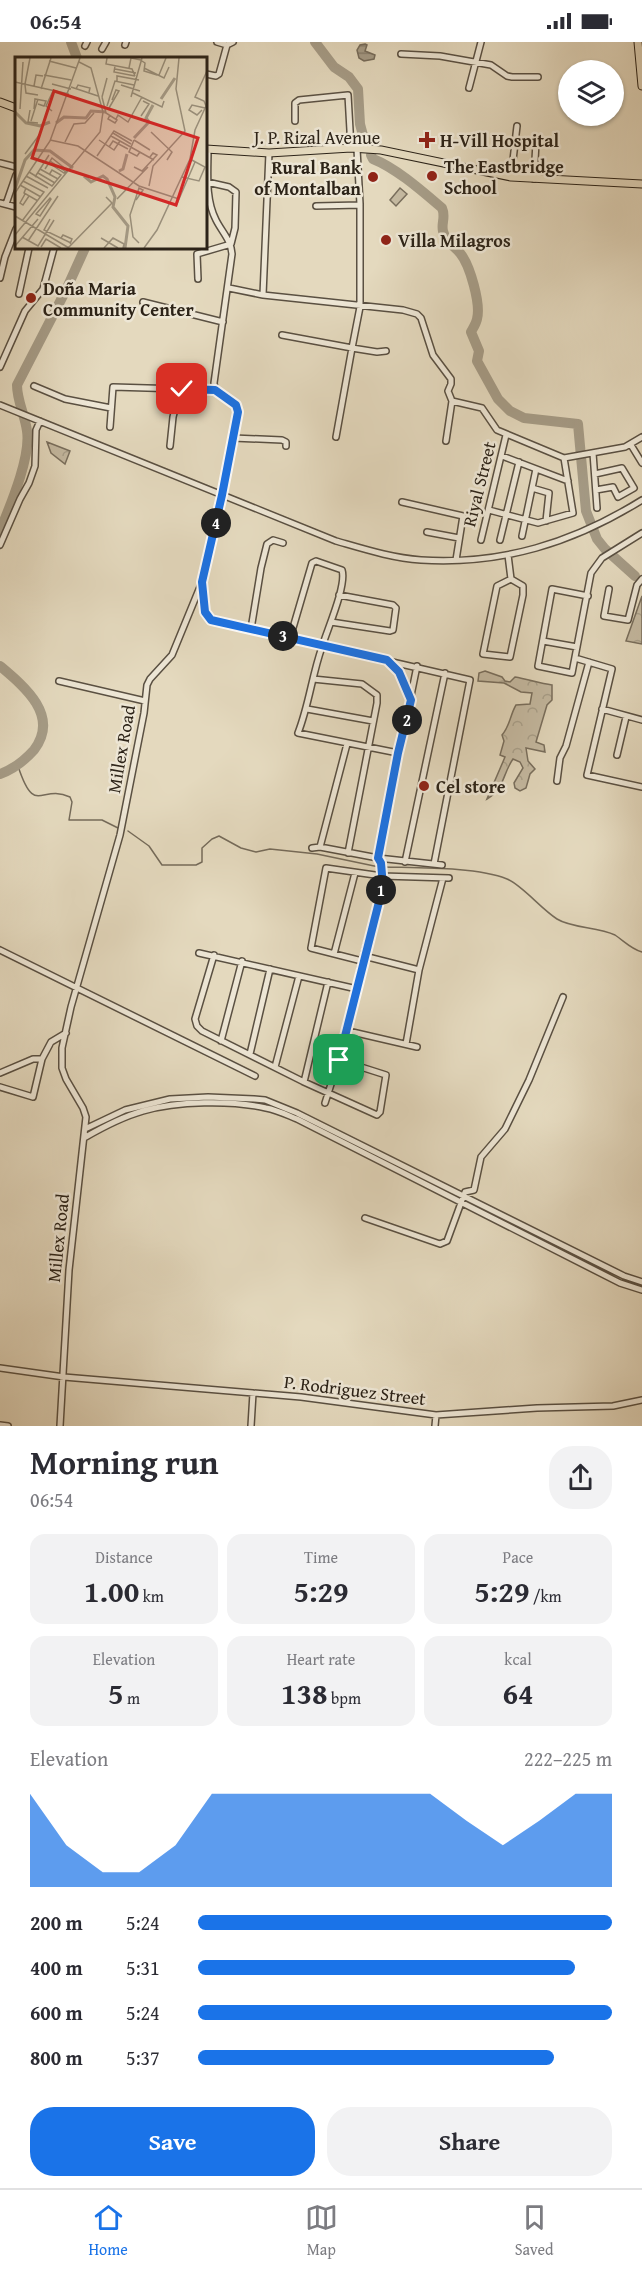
<!DOCTYPE html>
<html lang="en">
<head>
<meta charset="utf-8">
<style>
  :root { --surface:#fff; --page:#f2f2f3; --text:#2b2b33; --muted:#7c7c81; --line:#e1e1e2; --accent:#1a73e8 }
  body { margin:0; font-family:"Gentium Book Plus",serif; background:var(--page); color:var(--text); height:100vh; display:flex; flex-direction:column; font-size:22px; white-space:nowrap }
  * { box-sizing:border-box; margin:0 }
  p { font-size:20px; color:var(--muted) }
  .icon { flex:none; width:33px; height:33px; fill:none; stroke:currentColor; stroke-width:2; stroke-linecap:round; stroke-linejoin:round }
  .map { position:relative; height:1384px; overflow:hidden }
  .drawer { display:flex; flex-direction:column; background:var(--surface); flex:1 }
  .drawer>* { flex:none }
  .fabs { position:absolute; left:558px; top:18px; display:grid; gap:12px }
  .fabs a { display:grid; place-items:center; width:66px; height:66px; border-radius:50%; background:var(--surface); box-shadow:0 2px 4px #0004; font-size:30px }
  .pin { position:absolute; display:grid; place-items:center; width:51px; height:51px; color:#fff; margin:-26px; border-radius:12px; box-shadow:0 3px 9px #0006 }
  .km { position:absolute; width:30px; height:30px; margin:-15px; border-radius:50%; background:#222; color:#fff; font-size:16px; line-height:30px; text-align:center }
  .round { display:grid; place-items:center; flex:none; width:63px; height:63px; border-radius:24px; background:var(--page) }
  .head { display:flex; align-items:center; justify-content:space-between; height:102px; padding:0 30px }
  h1 { font-size:33px; font-weight:600; line-height:45px }
  .figures { display:grid; grid-template-columns:repeat(3,1fr); gap:9px; height:102px; padding:6px 30px }
  .figures div { display:grid; align-content:center; border-radius:15px; background:var(--page); text-align:center }
  .figures b { font-size:30px; font-weight:600 }
  .figures small { font-size:16px; font-weight:400 }
  .figures p { font-size:16px }
  .chart { height:168px; padding:12px 30px }
  .chart p { display:flex; justify-content:space-between }
  .chart svg { width:100%; height:108px; margin-top:6px; fill:var(--accent); opacity:.7 }
  .action { display:flex; gap:12px; margin-top:auto; padding:12px 30px }
  .action a { flex:1; height:69px; border-radius:24px; background:var(--accent); color:#fff; font-size:24px; font-weight:600; line-height:69px; text-align:center }
  .action a+a { background:var(--page); color:var(--text) }
  ul { padding:0 30px; list-style:none; font-size:20px }
  li { display:grid; grid-template-columns:96px 72px 1fr; align-items:center; height:45px }
  li i { height:15px; border-radius:8px; background:var(--accent) }
  .status { display:flex; justify-content:space-between; align-items:center; height:42px; padding:0 30px; background:var(--surface); direction:ltr }
  .status svg { height:16px; fill:currentColor }
  .tabs { display:flex; justify-content:space-around; align-items:center; height:84px; border-top:2px solid var(--line); background:var(--surface); font-size:16px; color:var(--muted) }
  .tabs a { display:grid; justify-items:center; gap:3px }
  .tabs .current { color:var(--accent) }
  .map>svg:first-child { display:block }
  .forest { fill:url(#forest-crowns); stroke:#786e5d; stroke-width:1.5 }
  .pitch { fill:#c5baa2; stroke:#786e5d; stroke-width:1.5 }
  .water { fill:url(#water-rules); stroke:#756b5a; stroke-width:1.5 }
  .lines { fill:none; stroke-linecap:round; stroke-linejoin:round }
  .stream { stroke:#756b5a; stroke-width:1.5 }
  .river { stroke:#a59b86; stroke-width:10 }
  .minor-casing { stroke:#5a5042; stroke-width:8 }
  .major-casing { stroke:#2c2318; stroke-width:9 }
  .minor { stroke:#ede6d5; stroke-width:5 }
  .major { stroke:#e4d9be; stroke-width:7 }
  .route-casing { stroke:#fff; stroke-width:12 }
  .route { stroke:#1a73e8; stroke-width:8 }
  .poi-dot { fill:#8f2418; stroke:#ede6d5; stroke-width:2 }
  .labels { text-anchor:middle; dominant-baseline:central; stroke-width:5; stroke-linejoin:round; paint-order:stroke }
  .street-label { font-size:18px; fill:#2c2318; stroke:#ede6d5 }
  .poi-label { font-size:18px; font-weight:bold; fill:#2c2318; stroke:#ede6d5; text-anchor:start }
  .inset-river { fill:none; stroke:#a59b86; stroke-width:3 }
  .inset-road { fill:none; stroke:#9a907c; stroke-width:1.5 }
  .view { fill:#d62828; fill-opacity:0.15; stroke:#d62828; stroke-width:3 }
  .inset-edge { fill:none; stroke:#2c2318; stroke-width:3 }
</style>
</head>
<body>
<div class="status"><b>06:54</b><svg viewBox="0 0 49 12"><path d="M0 12V9h3v3zM5 12V6h3v6zM10 12V3h3v9zM15 12V0h3v12zM26 1h20v11H26zM47 4h2v5h-2z"/></svg></div>
<div class="map">
<svg width="642" height="1384" viewBox="0 0 642 1384">
  <defs>
    <pattern id="forest-crowns" width="20" height="18" patternUnits="userSpaceOnUse" patternTransform="scale(1.5)"><rect width="20" height="18" fill="#c5baa2"/><path d="M2 6a3 3 0 1 1 6 0M12 15a3 3 0 1 1 6 0" fill="none" stroke="#a9a08b"/></pattern>
    <pattern id="water-rules" width="6" height="5" patternUnits="userSpaceOnUse" patternTransform="scale(1.5)"><rect width="6" height="5" fill="#a59b86"/><path d="M0 2.5h6" fill="none" stroke="#877e6d"/></pattern>
  </defs>
  <rect width="100%" height="100%" fill="#e4d9be"/>
  <filter id="stains"><feTurbulence type="fractalNoise" baseFrequency=".00333" numOctaves="4"/><feColorMatrix values="0 0 0 0 .2 0 0 0 0 .09 0 0 0 0 .02 0 0 0 .5 -.17"/></filter>
  <radialGradient id="worn" r=".72"><stop offset=".6" stop-color="#630" stop-opacity="0"/><stop offset="1" stop-color="#630" stop-opacity=".3"/></radialGradient>
  <!-- forest -->
  <path class="forest" d="M47 400 70 409 65 422 51 411Z
    M642 554V602L626 599Z
    M485 629 502 635 505 639 510 640 515 635C527 637 539 641 552 643V658L547 663 536 700 544 703 545 710 526 706 528 719 535 727 530 732 526 746 520 749 515 746 514 741 523 726 520 720 513 717C502 733 505 746 487 757L505 715 500 713 504 699 502 693C510 684 510 673 516 663L530 662 532 651 521 650 504 641 478 639 479 631Z"/>
  <!-- pitch -->
  <path class="pitch" d="M400 146 407 152 396 164 390 158Z"/>
  <!-- water -->
  <path class="water" d="M365 2 367 3 365 9 375 13 374 17 364 19 359 16 357 8 360 3Z"/>
  <g class="lines">
    <!-- stream -->
    <path class="stream" d="M18 724C35 776 41 741 70 755L72 760 69 778H102L118 786
      M128 789 149 804 162 823H196L202 820V806L212 797 219 794 241 806 256 810 270 807 317 812 379 825
      M384 825C418 826 477 825 507 837 522 843 541 867 557 877 571 886 598 885 615 893 624 899 631 907 642 910"/>
    <!-- river -->
    <path class="river" d="M71 0 77 16
      M315 0 334 25 349 35 358 47 360 82 365 101
      M371 113 373 117C396 126 422 149 442 166 446 175 441 181 443 189 445 199 454 204 460 211 470 223 481 262 477 277 476 282 473 286 471 290L479 309 477 319 498 357 510 369 524 376 578 382 586 469 597 497 605 507 635 534
      M0 489C10 464 31 415 27 389 25 373 17 359 17 343L66 248 85 206
      M0 624C25 645 60 674 34 708 24 719 14 727 0 732"/>
    <!-- minor casing -->
    <g class="minor-casing">
      <path id="minor" d="M217 0 227 3 233 0
        M125 3 126 0
        M85 4 87 0
        M102 7 106 0
        M401 12 440 14 491 23 507 34 512 35H538
        M206 32 216 34 219 32 227 3
        M469 46 481 0
        M295 79V61L299 58 348 53 351 106
        M357 107 360 162V265L352 306 377 310 386 309
        M0 121 16 125
        M511 135 517 84
        M534 137 536 100
        M0 161 16 165
        M6 162 16 133
        M316 164 360 163
        M0 236 5 215 16 187
        M198 237 197 212 231 202 235 186 236 150 229 145 207 140
        M229 246 263 253 403 268 417 272 421 276 433 313 451 337V342L448 349 452 359 482 366 497 388 564 416
        M19 252 29 206
        M263 253 269 111
        M143 260 223 280
        M282 293 352 306 336 395
        M0 325 25 269 43 247 54 206
        M34 344 65 357 111 366
        M0 363 336 499C364 507 392 516 421 518 502 523 573 501 642 458
        M110 385 113 345 215 348
        M233 396 282 398 286 400V404
        M446 399 452 359
        M631 403 642 421
        M170 404 173 375 180 347
        M593 411 597 466
        M502 414 568 439
        M564 416 625 405 642 395
        M595 432 622 426 634 446 618 455 613 445 596 448
        M532 446 549 451 546 479
        M402 460 463 474 456 518
        M489 468 538 481 573 471 564 416
        M427 490 459 496
        M522 494 536 427
        M481 498 506 393
        M500 498 519 420
        M0 503 20 457 29 441 35 424 36 388 40 379
        M508 513 511 537 523 544V553L510 615 483 612 497 544 511 537
        M202 540 205 570 211 578 470 638 434 822
        M609 547 604 574 628 578 637 543 642 537
        M588 554 552 547 538 624 572 631 591 531 602 516 642 491
        M331 580 390 589 393 588 396 566 393 563 339 553
        M251 587 261 526 267 502 273 498 283 501
        M290 596 312 521 316 519 342 528C347 543 327 588 322 605 312 633 309 663 298 691L398 711
        M543 599 577 605
        M575 616 612 627 587 733 642 745
        M387 619 399 630 411 656
        M313 637 362 642 377 653V661L348 811
        M59 639 145 659
        M307 667 373 679
        M602 667 642 678
        M617 713 626 675
        M557 739 560 716 566 704 589 620
        M320 805 347 702
        M312 806 320 805 378 816 442 823
        M405 820 445 631
        M0 908 255 1034
        M199 911 357 947
        M334 912 355 831
        M214 913 195 977 197 984 202 989 304 1040 377 1073 380 1070 386 1033 339 1018
        M364 914 419 928
        M362 919 311 906 326 826 382 834 449 836
        M348 989 417 1005
        M221 999 242 919
        M406 1002 419 928 443 836
        M250 1012 270 927
        M42 1017 51 1000 66 991
        M275 1025 299 934
        M0 1031 33 1017H42L33 1055 0 1045
        M304 1040 328 940
        M325 1061 348 989 362 919 383 844 381 821 378 816 417 624
        M85 1087 125 1068 170 1057 208 1055 254 1057 265 1058 297 1071 624 1234 642 1240
        M84 1096C103 1085 122 1075 143 1069 177 1059 231 1058 266 1066 277 1068 287 1073 297 1077L620 1241 642 1248
        M365 1176 440 1202 447 1199 465 1150 474 1148 481 1115 505 1087 529 1038 563 955
        M0 1326 64 1335 301 1355 436 1373 537 1366 613 1364 642 1358
        M0 1383 8 1384
        M60 1384 69 1228 86 1075 83 1066 66 1037 62 1026V1006L71 965 120 793 144 671 147 643 150 637 172 613 202 540 222 453 238 370 236 363 215 348 214 341 232 212C231 198 222 190 216 178 205 157 208 130 208 107
        M251 1384 253 1351
        M435 1384 436 1373"/>
    </g>
    <!-- major casing -->
    <g class="major-casing">
      <path id="major" d="M638 0 642 44
        M0 60 16 66
        M206 107 269 111 351 106 381 108 511 135 642 142"/>
    </g>
    <!-- minor -->
    <use href="#minor" class="minor"/>
    <!-- major -->
    <use href="#major" class="major"/>
  </g>
  <g class="lines">
    <!-- route casing -->
    <g class="route-casing">
      <path id="route" d="M182 347 215 348 236 363 238 370 222 453 202 540 205 570 211 578 387 618 399 630 411 658 398 711 378 816 381 821 383 844 339 1018"/>
    </g>
    <!-- route -->
    <use href="#route" class="route"/>
  </g>
  <!-- markers -->
  <g class="poi-dot">
    <path d="M424 89h6v6h6v6h-6v6h-6v-6h-6v-6h6z"/>
    <circle cx="432" cy="134" r="6"/>
    <circle cx="373" cy="135" r="6"/>
    <circle cx="386" cy="198" r="6"/>
    <circle cx="31" cy="256" r="6"/>
    <circle cx="424" cy="744" r="6"/>
  </g>
  <g class="labels">
    <!-- street labels -->
    <g class="street-label">
      <text x="317" y="95">J. P. Rizal Avenue</text>
      <text transform="translate(479 442) rotate(-76)">Riyal Street</text>
      <text transform="translate(121 707) rotate(-80)">Millex Road</text>
      <text transform="translate(58 1196) rotate(-84)">Millex Road</text>
      <text transform="translate(355 1348) rotate(7)">P. Rodriguez Street</text>
    </g>
    <!-- poi labels -->
    <g class="poi-label">
      <text x="440" y="98">H-Vill Hospital</text>
      <text x="444" y="124">The Eastbridge<tspan x="444" dy="21">School</tspan></text>
      <text x="361" y="125" text-anchor="end">Rural Bank<tspan x="361" dy="21">of Montalban</tspan></text>
      <text x="398" y="198">Villa Milagros</text>
      <text x="43" y="246">Doña Maria<tspan x="43" dy="21">Community Center</tspan></text>
      <text x="436" y="744">Cel store</text>
    </g>
  </g>
  <!-- overview -->
  <g transform="translate(15 15)">
    <rect width="192" height="192" fill="#e4d9be"/>
    <path class="inset-river" d="M146 42 160 21M0 55 11 66 25 69 35 65M41 66 49 60 71 61 76 54 91 55M119 81 134 65 131 61 138 48M104 114 108 112 112 97M69 119 76 125 88 119 92 122 100 140 98 150 113 169 110 191M0 132 10 103 19 93 35 94 58 111"/>
    <path class="inset-road" d="M92 1 91 7 117 12 120 19M34 4 61 11M127 4 130 6 129 14 142 18M100 9 99 15 120 19M114 11 116 1 126 3M129 11 149 21 154 10M100 12 121 16M29 18 56 23M144 18 151 1M102 24V19L124 23M0 25 54 37M10 27 15 1M37 27 56 32M10 28 11 36 23 38M106 28 125 34M19 29 21 18 28 19M56 30 83 39M26 32 36 1M61 32 63 28 75 31 74 35M118 36 147 50 149 44M87 40 91 56 102 63 100 66 93 62 95 58M87 40 92 21M116 40 127 1M92 49 100 24 119 28M94 51 104 34 101 33 97 43M5 52 8 5M19 52 20 42 31 44 29 49 23 47M15 53 13 65 23 66M187 53 182 58 174 53 177 48 190 51M37 54 31 49 38 34M126 59 134 47 128 44M101 62 103 58 113 65 127 40M16 64 23 42M136 75 157 95 152 103M98 76 116 87M96 79 139 103M35 83 63 89 124 129 164 142M84 83 99 93 105 84M119 83 114 95 122 99 125 95M119 83 135 93M50 85 59 67 70 66 79 56M94 90 98 84 113 92M10 97 25 77M82 99 99 74 117 84M35 104 51 115M119 110 127 114 142 98 138 96 135 100M25 112 43 122M30 112 37 101 52 113 49 116 34 106M14 115 37 129 46 118 37 113 34 118M23 116 40 126M11 119 33 131M20 120 34 98M167 120 184 124 190 110 175 102M5 128 26 140M134 129 138 109 170 74 161 32 164 1M11 131 9 136 23 144M0 136 35 84 65 1M10 137 5 146 8 148 14 139M35 141 36 142 25 159 21 157ZM102 142 133 110M121 143 128 133 124 131 115 158 118 180 124 186M161 149 180 105M0 159 54 191M35 162 29 173 56 186M7 164 29 135 8 124M0 178 85 75 88 55 76 11 64 5M7 180 23 189 39 163M46 181 48 178 57 182 55 187M86 181 103 191M13 184 43 139M0 189 23 162M26 190 31 182 46 191M53 191 97 146 91 140M89 191 98 181 109 187 108 191M129 191 142 173 175 102 180 73 191 49 189 44 180 40 192 14"/>
    <path class="view" d="M39 34 183 81 161 148 17 101Z"/>
    <rect width="192" height="192" class="inset-edge"/>
  </g>
  <rect width="100%" height="100%" filter="url(#stains)"/>
  <rect width="100%" height="100%" fill="url(#worn)"/>
</svg>
<div class="fabs">
<a><svg class="icon" aria-label="layers" viewBox="0 0 24 24"><path d="M12 4l9 5-9 5-9-5zM3 14l9 5 9-5"/></svg></a>
</div>
<div class="pin" style="left:339px;top:1018px;background:#1e9e55"><svg class="icon" aria-label="arrive" viewBox="0 0 24 24"><path d="M6 21V4h12l-3 4 3 4H6"/></svg></div>
<div class="pin" style="left:182px;top:347px;background:#d93025"><svg class="icon" aria-label="check" viewBox="0 0 24 24"><path d="M5 12l5 5 9-10"/></svg></div>
<b class="km" style="left:381px;top:848px">1</b>
<b class="km" style="left:407px;top:678px">2</b>
<b class="km" style="left:283px;top:594px">3</b>
<b class="km" style="left:216px;top:481px">4</b>
</div>
<section class="drawer">
<div class="head"><div><h1>Morning run</h1><p>06:54</p></div><a class="round"><svg class="icon" aria-label="share" viewBox="0 0 24 24"><path d="M12 15V3M7 8l5-5 5 5M5 13v7h14v-7"/></svg></a></div>
<div class="figures">
<div><p>Distance</p><b>1.00<small> km</small></b></div>
<div><p>Time</p><b>5:29</b></div>
<div><p>Pace</p><b>5:29<small> /km</small></b></div>
</div>
<div class="figures">
<div><p>Elevation</p><b>5<small> m</small></b></div>
<div><p>Heart rate</p><b>138<small> bpm</small></b></div>
<div><p>kcal</p><b>64</b></div>
</div>
<div class="chart"><p><span>Elevation</span>222–225 m</p>
<svg viewBox="0 0 160 44" preserveAspectRatio="none"><path d="M0 44V6L10 27L20 38L30 38L40 27L50 6L60 6L70 6L80 6L90 6L100 6L110 6L120 17L130 27L140 17L150 6L160 6V44z"/></svg>
</div>
<ul>
<li><b>200 m</b>5:24<i style="width:100%"></i></li>
<li><b>400 m</b>5:31<i style="width:91%"></i></li>
<li><b>600 m</b>5:24<i style="width:100%"></i></li>
<li><b>800 m</b>5:37<i style="width:86%"></i></li>
</ul>
<div class="action"><a>Save</a><a>Share</a></div>
</section>
<nav class="tabs">
<a class="current"><svg class="icon" aria-label="home" viewBox="0 0 24 24"><path d="M3 11l9-7 9 7M6 9v11h12V9"/></svg>Home</a>
<a><svg class="icon" aria-label="map" viewBox="0 0 24 24"><path d="M3 6l6-2 6 2 6-2v14l-6 2-6-2-6 2zM9 4v14M15 6v14"/></svg>Map</a>
<a><svg class="icon" aria-label="saved" viewBox="0 0 24 24"><path d="M7 4h10v16l-5-4-5 4z"/></svg>Saved</a>
</nav>
</body>
</html>
